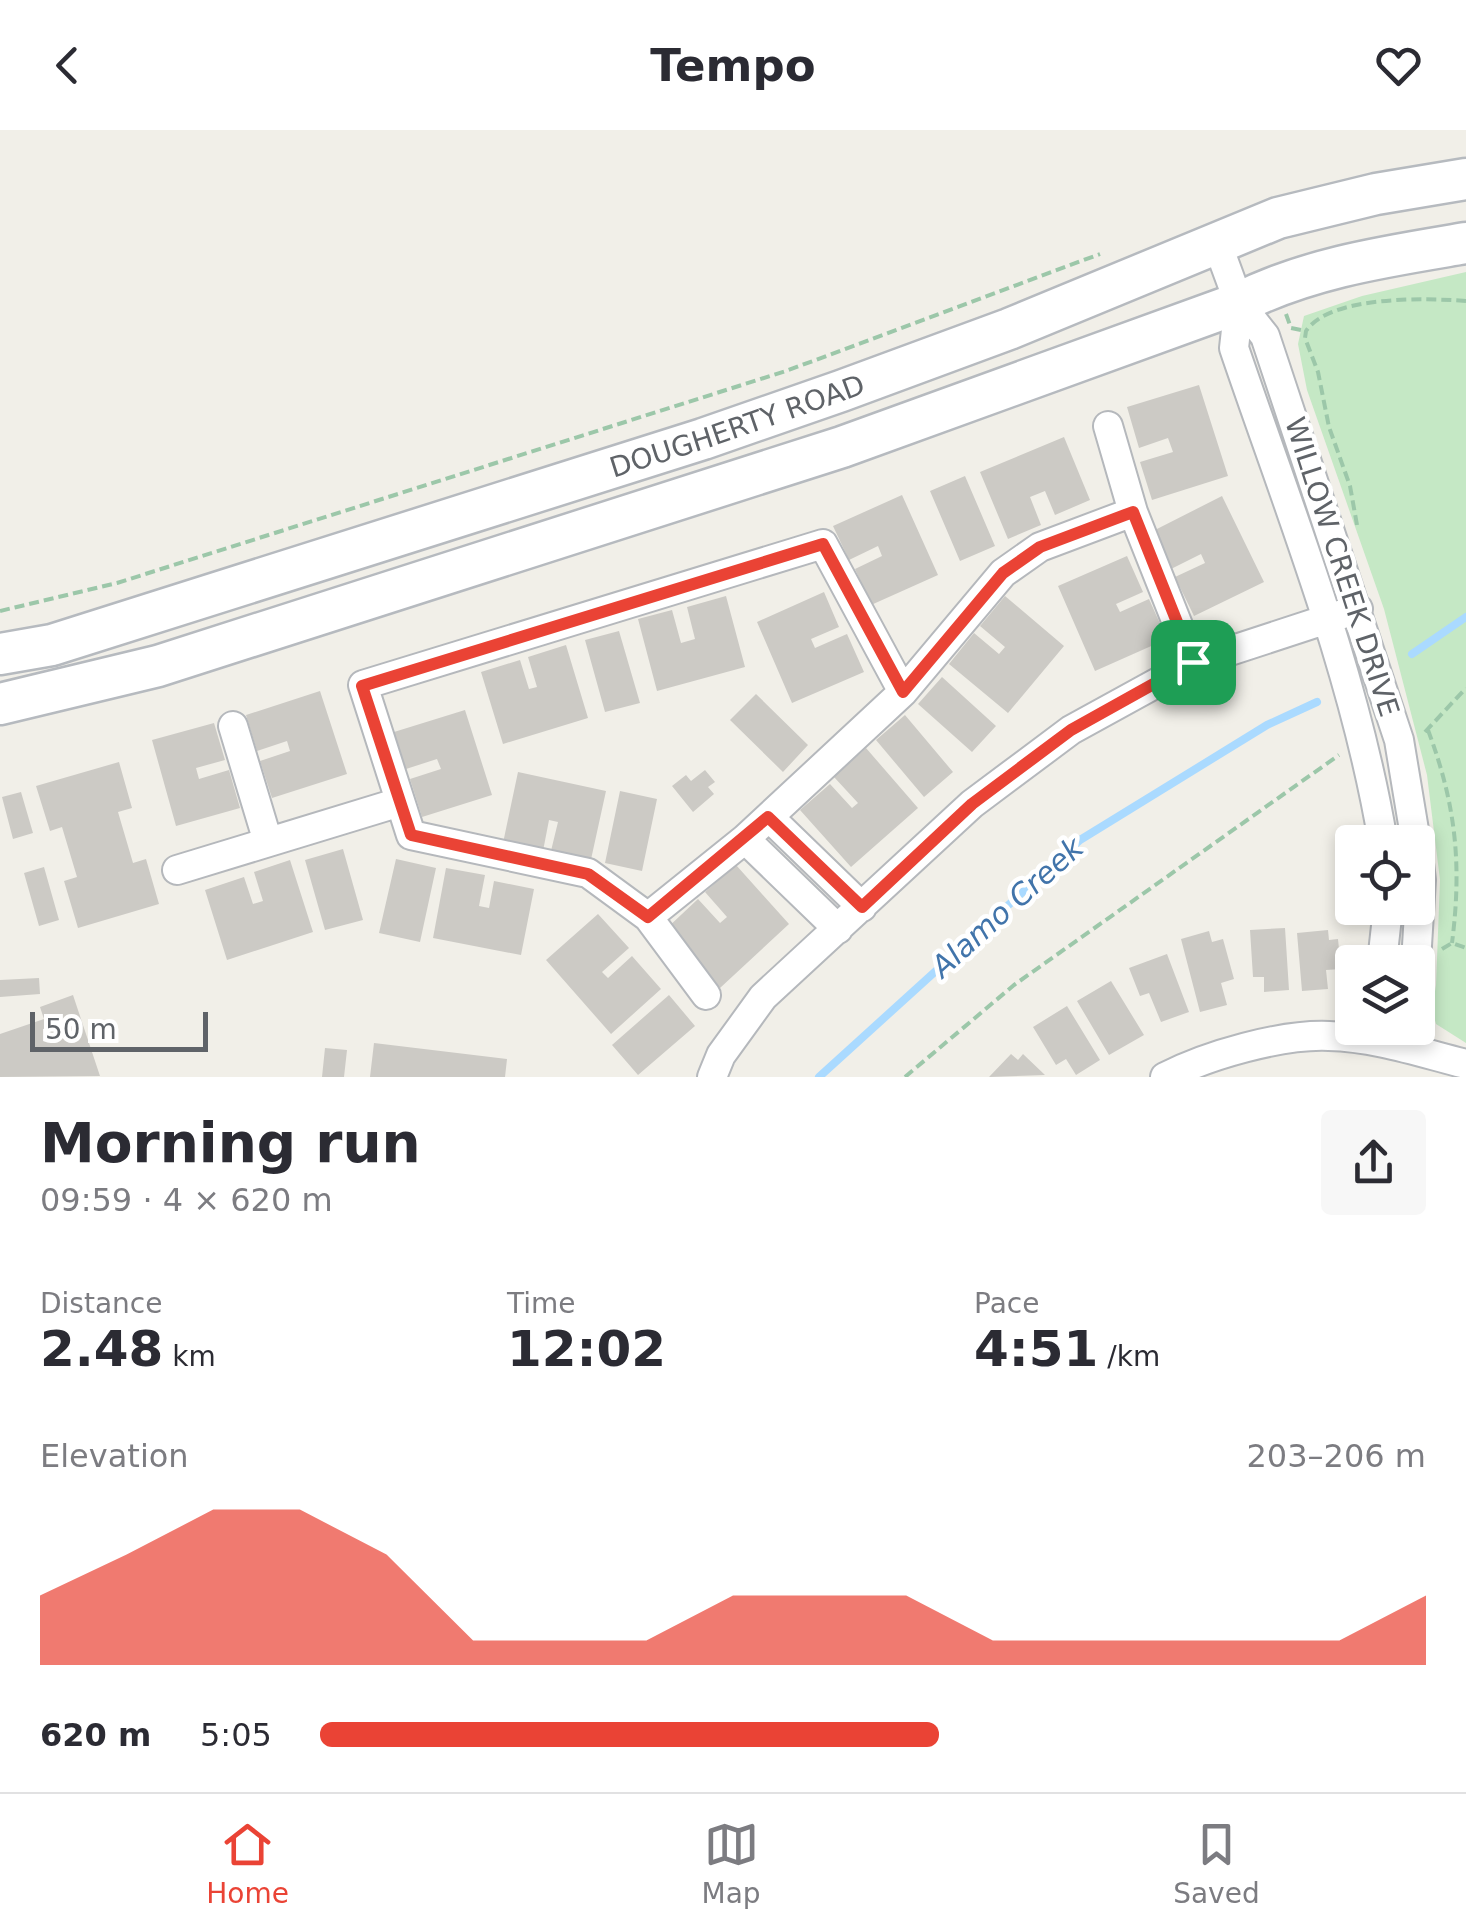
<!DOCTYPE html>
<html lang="en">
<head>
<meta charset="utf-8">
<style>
  :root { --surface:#fff; --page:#f7f7f7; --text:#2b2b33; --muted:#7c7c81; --line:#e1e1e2; --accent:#ea4335 }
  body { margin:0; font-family:"DejaVu Sans",sans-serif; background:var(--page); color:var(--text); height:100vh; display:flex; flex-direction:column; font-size:38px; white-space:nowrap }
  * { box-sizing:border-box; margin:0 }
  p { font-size:32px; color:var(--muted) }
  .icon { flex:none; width:55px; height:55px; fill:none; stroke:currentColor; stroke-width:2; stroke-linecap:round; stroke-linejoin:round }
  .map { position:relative; height:947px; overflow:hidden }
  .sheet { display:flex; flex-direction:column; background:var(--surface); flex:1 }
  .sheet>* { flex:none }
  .fabs { position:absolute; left:1335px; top:695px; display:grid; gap:20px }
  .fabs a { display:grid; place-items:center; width:100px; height:100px; border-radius:10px; background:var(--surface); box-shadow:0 5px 15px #0003; font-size:50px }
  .scale { position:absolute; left:30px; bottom:25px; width:178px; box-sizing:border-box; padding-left:10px; border:5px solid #5f6368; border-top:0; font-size:28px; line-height:35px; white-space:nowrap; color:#5f6368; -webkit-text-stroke:8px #fff; paint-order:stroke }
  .pin { position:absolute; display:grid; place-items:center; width:85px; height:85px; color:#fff; margin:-42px; border-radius:20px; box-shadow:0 5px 15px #0006 }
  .round { display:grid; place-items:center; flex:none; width:105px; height:105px; border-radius:10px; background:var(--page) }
  .summary { display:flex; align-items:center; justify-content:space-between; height:170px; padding:0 40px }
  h1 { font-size:55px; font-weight:700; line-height:75px }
  .figures { display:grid; grid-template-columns:repeat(3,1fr); gap:15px; height:170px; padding:10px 40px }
  .figures div { display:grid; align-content:center }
  .figures b { font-size:50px; font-weight:700 }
  .figures small { font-size:28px; font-weight:400 }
  .figures p { font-size:28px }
  .chart { height:280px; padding:20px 40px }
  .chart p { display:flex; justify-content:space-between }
  .chart svg { width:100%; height:180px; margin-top:10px; fill:var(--accent); opacity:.7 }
  ul { padding:0 40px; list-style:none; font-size:32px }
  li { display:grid; grid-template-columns:160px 120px 1fr; align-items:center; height:75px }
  li i { height:25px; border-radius:12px; background:var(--accent) }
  header { display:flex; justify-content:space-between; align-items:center; height:130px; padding:0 40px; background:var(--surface); font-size:45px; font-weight:700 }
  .menu { display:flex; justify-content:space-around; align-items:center; height:140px; border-top:2px solid var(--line); background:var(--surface); font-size:28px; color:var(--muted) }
  .menu a { display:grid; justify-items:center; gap:5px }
  .menu .current { color:var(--accent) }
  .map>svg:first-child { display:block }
  .green { fill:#c5e8c5 }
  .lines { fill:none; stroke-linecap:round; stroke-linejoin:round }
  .stream { stroke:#aadaff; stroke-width:8 }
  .building { fill:#cccac5 }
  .minor-casing { stroke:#b5b8bc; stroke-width:32 }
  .secondary-casing { stroke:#b6babf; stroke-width:45 }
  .path { stroke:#9cc7a9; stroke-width:4; stroke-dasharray:10 5; stroke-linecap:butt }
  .minor { stroke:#fff; stroke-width:28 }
  .secondary { stroke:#fff; stroke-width:40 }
  .route-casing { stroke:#fff; stroke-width:20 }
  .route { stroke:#ea4335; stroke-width:12 }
  .labels { text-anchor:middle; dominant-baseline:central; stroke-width:9; stroke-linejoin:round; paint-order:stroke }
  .street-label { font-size:28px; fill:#5f6368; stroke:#fff }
  .water-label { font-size:30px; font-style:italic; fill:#4174aa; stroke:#fff }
</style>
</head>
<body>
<header><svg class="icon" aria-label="back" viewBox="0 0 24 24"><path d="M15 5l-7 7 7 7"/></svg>Tempo<svg class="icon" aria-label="heart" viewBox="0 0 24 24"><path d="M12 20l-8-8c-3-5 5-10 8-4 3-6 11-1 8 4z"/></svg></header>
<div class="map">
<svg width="1466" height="947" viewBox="0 0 1466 947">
  <rect width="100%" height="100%" fill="#f1efe8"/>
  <!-- green -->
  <path class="green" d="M1466 142V913L1436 894 1432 880 1436 855 1440 750 1427 645 1384 479 1307 260 1298 214 1304 186 1362 166Z"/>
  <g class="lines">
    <!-- stream -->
    <path class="stream" d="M1412 524 1466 487
      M819 947 1080 710 1267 595 1317 572"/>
  </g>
  <!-- building -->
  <path class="building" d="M1199 255 1228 346 1152 370 1140 332 1173 322 1168 308 1139 318 1127 277Z
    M1064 307 1090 370 1055 385 1045 361 1030 367 1041 395 1008 409 980 342Z
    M965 346 995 416 960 431 930 361Z
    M902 365 938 445 871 475 855 439 882 426 878 416 849 430 833 396Z
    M1222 366 1264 452 1194 486 1175 447 1205 433 1201 424 1171 439 1153 401Z
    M1127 426 1143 462 1116 474 1120 482 1149 469 1167 509 1095 541 1058 456Z
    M824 462 839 497 811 509 815 518 847 504 864 542 792 573 757 492Z
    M726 466 745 537 657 561 638 489 672 480 681 513 695 509 687 477Z
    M1005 466 1064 516 1008 583 949 534 974 503 999 524 1005 517 980 496Z
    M619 501 640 573 605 582 585 510Z
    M566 515 588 588 503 614 481 542 520 530 529 559 537 557 528 527Z
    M942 547 996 596 972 622 918 574Z
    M320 561 347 644 272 668 260 631 290 621 287 611 257 621 246 585Z
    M756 564 808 615 783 642 730 590Z
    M465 580 492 665 422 687 410 649 441 639 437 629 406 639 394 602Z
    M905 585 953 642 924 667 876 610Z
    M214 593 225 630 196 638 199 649 229 640 240 678 176 696 152 610Z
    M866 618 918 678 851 737 800 680 830 654 852 678 858 673 834 647Z
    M119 632 132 678 118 682 133 733 146 729 159 774 78 798 64 751 77 747 62 697 50 701 36 656Z
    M705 640 715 652 708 657 714 664 693 682 672 656 686 645 691 651Z
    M518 642 606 661 590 734 550 725 558 692 549 690 543 721 503 713Z
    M620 661 657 669 642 741 605 733Z
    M21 662 33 703 13 709 2 667Z
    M343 719 363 790 325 800 305 730Z
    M396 729 436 738 420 812 379 803Z
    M290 730 313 802 227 830 205 760 244 747 253 774 263 771 254 742Z
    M736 735 789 794 720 858 666 799 698 769 720 793 727 787 705 762Z
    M44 737 59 790 39 796 24 743Z
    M446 738 485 745 479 776 489 778 494 751 534 759 521 825 433 808Z
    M598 784 629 818 602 842 608 848 632 826 661 859 611 904 546 830Z
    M1285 798 1289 860 1264 862V847H1253L1250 800Z
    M1328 800 1329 810 1338 809 1341 839 1326 840 1328 859 1302 861 1297 803Z
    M1209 801 1212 812 1223 809 1234 849 1221 853 1227 875 1200 882 1181 809Z
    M1167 824 1189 882 1161 892 1149 863 1140 866 1129 838Z
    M39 848 40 864 0 867V850Z
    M1111 851 1144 905 1109 925 1077 871Z
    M73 865 100 946 0 947V904L44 889 40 877Z
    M669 865 695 896 638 945 612 915Z
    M1067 876 1100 930 1076 945 1066 929 1056 935 1033 897Z
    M374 913 507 929 505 947H370Z
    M325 918 347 920 344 947H322Z
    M1011 924 1018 930 1023 924 1045 945 989 947Z"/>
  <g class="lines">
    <!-- minor casing -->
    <g class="minor-casing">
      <path id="minor" d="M1217 113 1239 173 1265 206 1399 610 1416 712
        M1239 173 1234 218C1289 380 1355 543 1383 712
        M1108 296 1133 382 1193 533
        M233 596 268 712
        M769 687 862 777
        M745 709 838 799
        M177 740 400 672
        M648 787 745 709 903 562 1003 443 1040 417 1133 382
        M1382 832 1388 778
        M1416 832 1421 750 1418 725
        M706 865 648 787 588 743 411 705 363 555 823 414 903 562
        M712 947 721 925 763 867 972 674 1071 600 1193 533 1358 479
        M1165 947C1208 925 1281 904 1329 906 1375 907 1422 923 1466 934"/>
    </g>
    <!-- secondary casing -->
    <g class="secondary-casing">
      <g id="secondary">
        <path id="s1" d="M0 524 52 515 703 309 841 261 1009 199 1278 88 1376 64 1466 49"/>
        <path d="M0 574 158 536 842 317 1239 173C1310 137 1389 126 1466 113"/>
      </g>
    </g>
    <!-- path -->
    <path class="path" d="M1286 184 1291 198 1306 201
      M1357 395 1350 356 1329 297 1318 242 1305 208 1306 201C1330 165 1427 168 1466 171
      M0 481 117 453 786 241 1100 124
      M1428 600C1456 675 1462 734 1452 813
      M1425 602 1466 558
      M1442 819 1452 813 1466 818
      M1425 857 1423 889 1427 896
      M905 947 1014 855 1339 625"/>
    <!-- minor -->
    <use href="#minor" class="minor"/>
    <!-- secondary -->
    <use href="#secondary" class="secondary"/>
  </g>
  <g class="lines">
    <!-- route casing -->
    <g class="route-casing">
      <path id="route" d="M1133 382 1193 532 1071 600 972 674 862 777 768 687 648 787 588 744 411 705 362 556 823 414 903 562 1003 443 1040 417Z"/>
    </g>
    <!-- route -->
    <use href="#route" class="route"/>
  </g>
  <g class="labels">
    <!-- street labels -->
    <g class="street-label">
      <text stroke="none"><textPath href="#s1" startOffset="772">DOUGHERTY ROAD</textPath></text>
      <text transform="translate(1342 437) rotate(72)">WILLOW CREEK DRIVE</text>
    </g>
    <!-- water labels -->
    <g class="water-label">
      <text transform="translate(1007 777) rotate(-42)">Alamo Creek</text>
    </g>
  </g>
</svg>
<div class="fabs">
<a><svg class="icon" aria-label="locate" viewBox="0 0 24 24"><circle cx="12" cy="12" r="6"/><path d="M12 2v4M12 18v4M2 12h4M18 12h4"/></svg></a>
<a><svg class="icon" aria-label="layers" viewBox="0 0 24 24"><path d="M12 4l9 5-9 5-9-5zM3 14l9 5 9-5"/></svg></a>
</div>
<div class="scale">50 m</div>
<div class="pin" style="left:1193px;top:532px;background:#1e9e55"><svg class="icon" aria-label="arrive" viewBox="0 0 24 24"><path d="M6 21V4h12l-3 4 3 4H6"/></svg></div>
</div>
<section class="sheet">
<div class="summary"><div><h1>Morning run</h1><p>09:59 · 4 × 620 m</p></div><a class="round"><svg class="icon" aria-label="share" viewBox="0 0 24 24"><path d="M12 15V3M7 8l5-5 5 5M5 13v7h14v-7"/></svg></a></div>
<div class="figures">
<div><p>Distance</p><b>2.48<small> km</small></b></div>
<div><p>Time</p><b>12:02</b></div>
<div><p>Pace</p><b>4:51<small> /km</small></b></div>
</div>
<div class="chart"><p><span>Elevation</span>203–206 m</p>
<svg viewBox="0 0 160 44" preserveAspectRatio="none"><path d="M0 44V27L10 17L20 6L30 6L40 17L50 38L60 38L70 38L80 27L90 27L100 27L110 38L120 38L130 38L140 38L150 38L160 27V44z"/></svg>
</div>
<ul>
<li><b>620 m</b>5:05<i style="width:56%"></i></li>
</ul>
</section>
<nav class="menu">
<a class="current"><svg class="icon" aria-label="home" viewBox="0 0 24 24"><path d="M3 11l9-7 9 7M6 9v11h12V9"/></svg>Home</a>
<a><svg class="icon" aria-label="map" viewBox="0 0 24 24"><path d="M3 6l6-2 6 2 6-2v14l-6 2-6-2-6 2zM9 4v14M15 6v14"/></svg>Map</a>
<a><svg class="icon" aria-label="saved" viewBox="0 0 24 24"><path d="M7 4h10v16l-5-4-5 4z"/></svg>Saved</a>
</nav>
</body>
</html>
